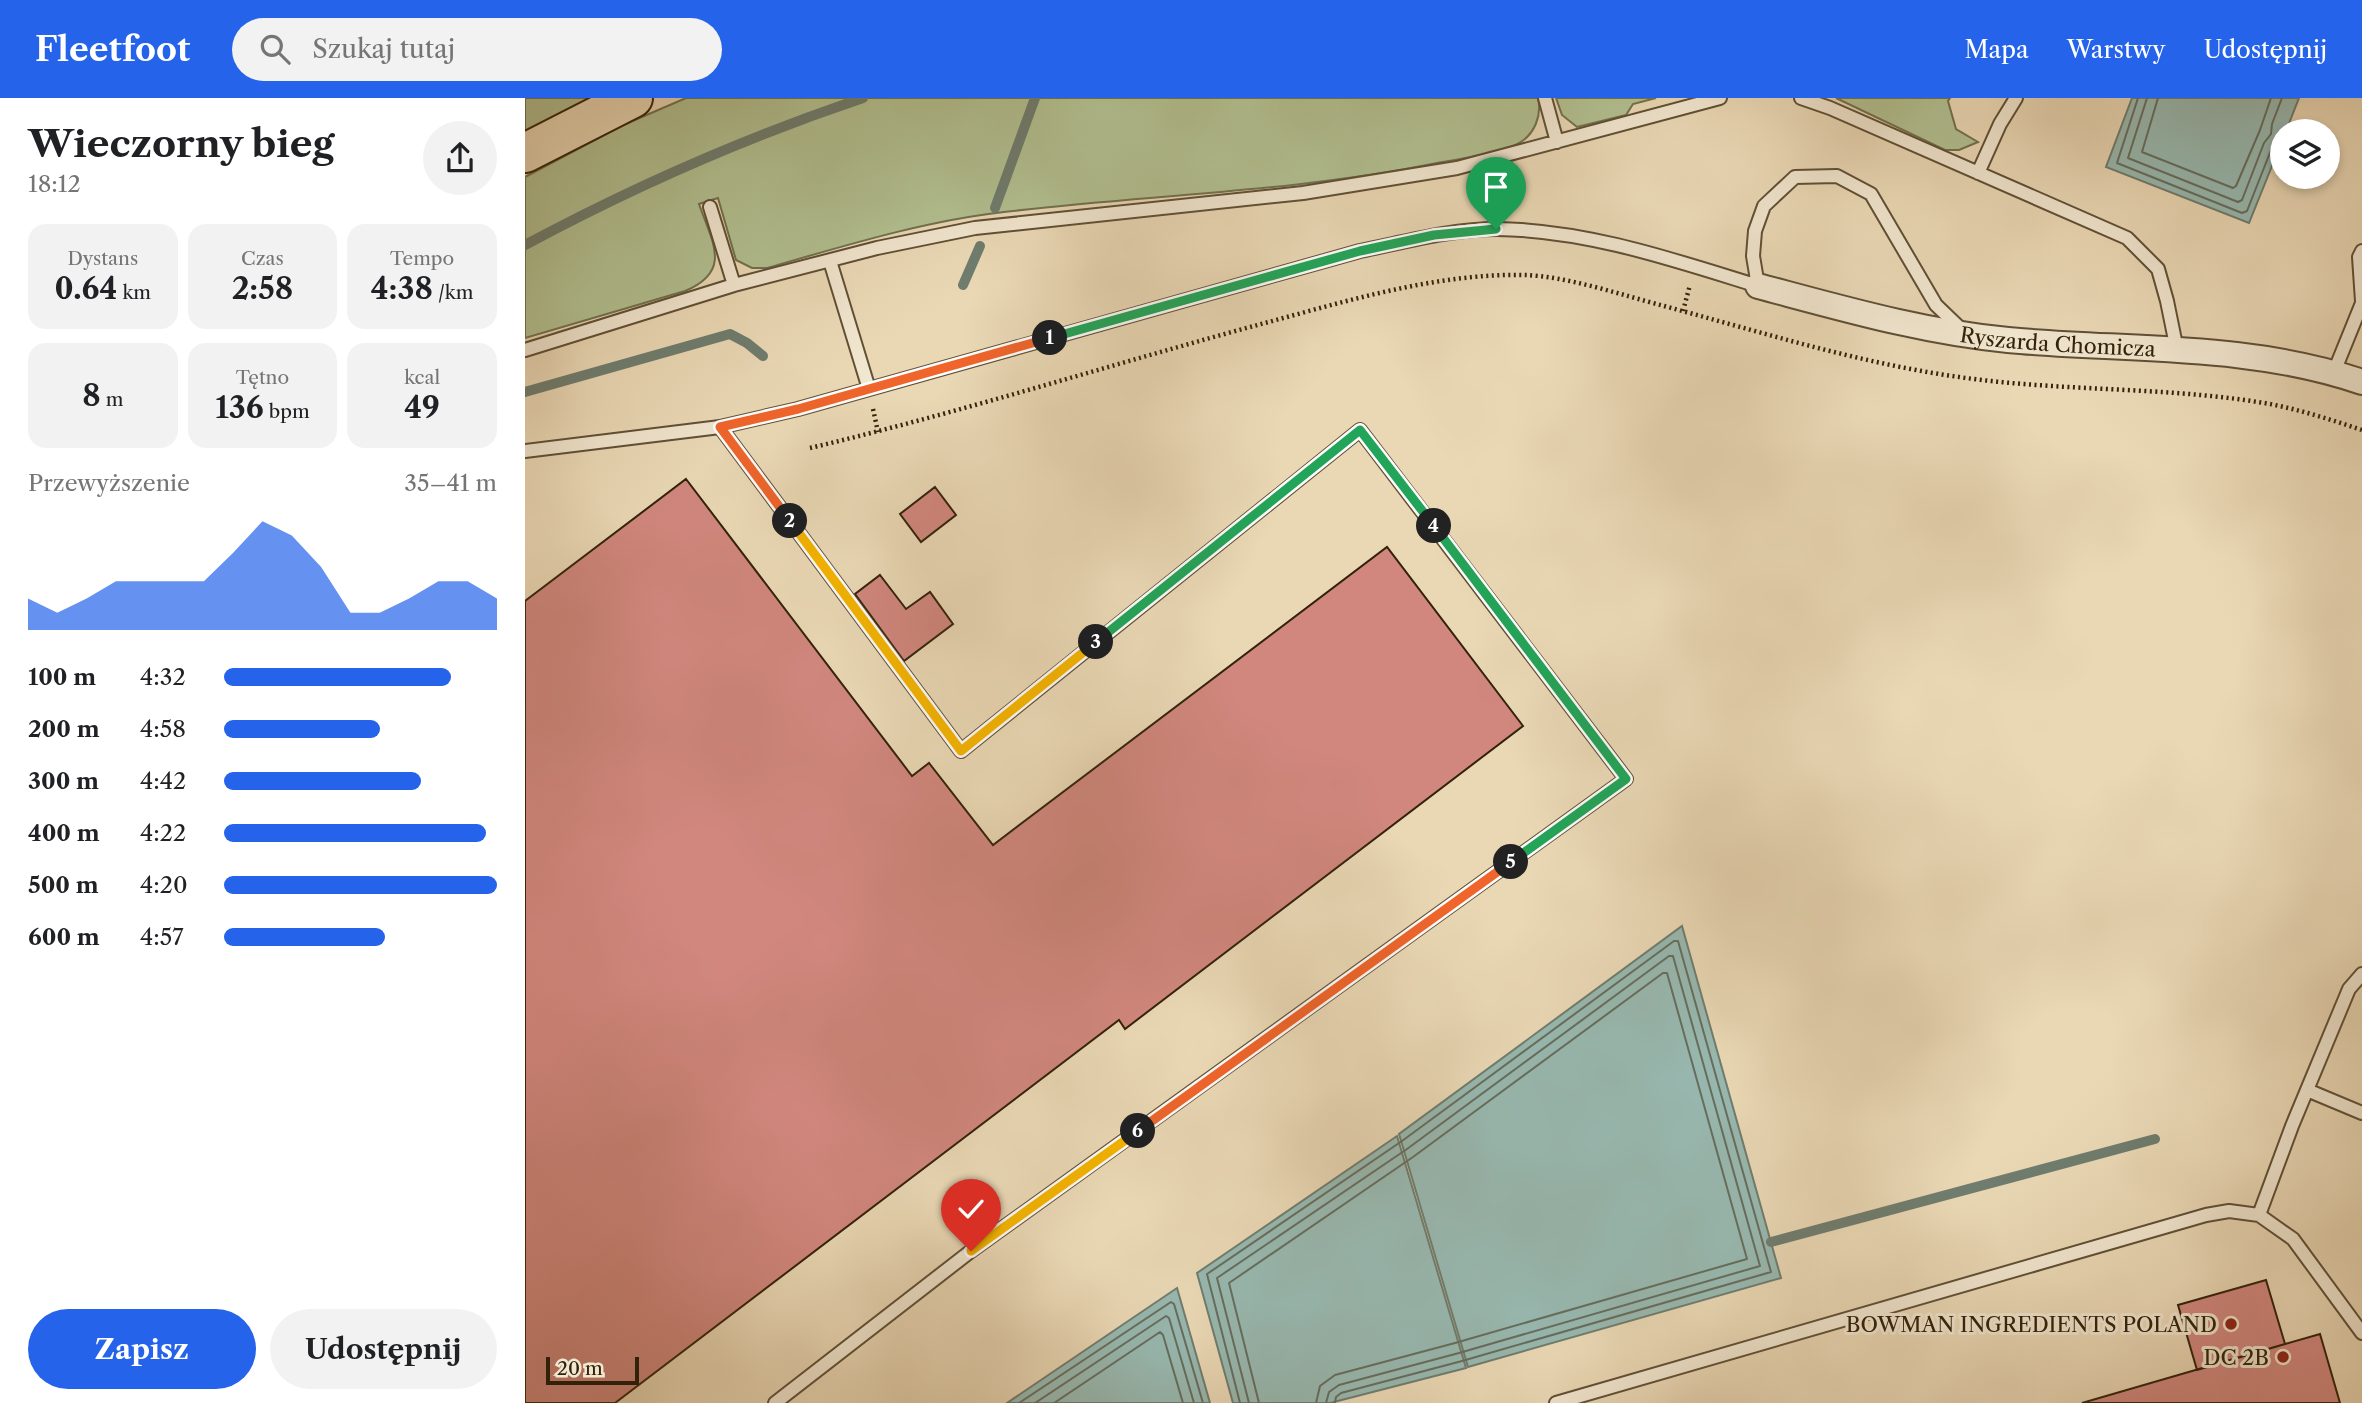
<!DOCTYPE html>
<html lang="pl">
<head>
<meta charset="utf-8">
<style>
  :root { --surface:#fff; --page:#f2f2f2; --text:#202124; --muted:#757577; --accent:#2563eb }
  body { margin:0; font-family:"Libre Caslon Text",serif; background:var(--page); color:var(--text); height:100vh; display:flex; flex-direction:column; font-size:26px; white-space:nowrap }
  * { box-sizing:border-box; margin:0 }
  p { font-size:23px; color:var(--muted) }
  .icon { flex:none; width:38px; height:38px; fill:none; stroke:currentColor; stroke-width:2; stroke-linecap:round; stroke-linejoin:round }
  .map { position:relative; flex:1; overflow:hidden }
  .panel { display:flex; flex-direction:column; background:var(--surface); width:525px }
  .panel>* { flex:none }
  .controls { position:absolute; left:1745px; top:21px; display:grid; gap:14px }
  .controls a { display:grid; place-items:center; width:70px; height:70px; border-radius:50%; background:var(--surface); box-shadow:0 4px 10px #0003; font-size:35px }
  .scale { position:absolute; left:21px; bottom:18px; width:93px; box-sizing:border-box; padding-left:7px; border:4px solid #32220b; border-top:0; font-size:19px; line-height:24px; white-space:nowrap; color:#32220b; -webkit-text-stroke:5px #f1e6cf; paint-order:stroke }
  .pin { position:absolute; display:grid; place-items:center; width:60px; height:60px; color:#fff; margin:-72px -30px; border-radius:50% 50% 50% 0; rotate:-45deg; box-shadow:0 0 7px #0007 }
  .pin .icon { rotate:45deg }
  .km { position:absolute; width:35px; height:35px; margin:-18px; border-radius:50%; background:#222; color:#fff; font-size:19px; line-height:35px; text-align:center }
  .round { display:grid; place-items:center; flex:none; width:74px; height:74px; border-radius:37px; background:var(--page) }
  .head { display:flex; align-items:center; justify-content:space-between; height:119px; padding:0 28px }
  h1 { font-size:38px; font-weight:700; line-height:52px }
  .metrics { display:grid; grid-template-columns:repeat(3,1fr); gap:10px; height:119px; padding:7px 28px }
  .metrics div { display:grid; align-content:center; border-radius:18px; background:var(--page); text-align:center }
  .metrics b { font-size:30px; font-weight:700 }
  .metrics small { font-size:19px; font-weight:400 }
  .metrics p { font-size:19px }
  .chart { height:196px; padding:14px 28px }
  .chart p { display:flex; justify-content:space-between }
  .chart svg { width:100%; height:126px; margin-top:7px; fill:var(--accent); opacity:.7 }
  .primary-button { display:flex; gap:14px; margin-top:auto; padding:14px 28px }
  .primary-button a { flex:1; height:80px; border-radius:42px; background:var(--accent); color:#fff; font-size:28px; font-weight:700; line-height:80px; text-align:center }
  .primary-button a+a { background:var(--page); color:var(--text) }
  ul { padding:0 28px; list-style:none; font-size:23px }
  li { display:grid; grid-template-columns:112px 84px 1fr; align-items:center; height:52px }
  li i { height:18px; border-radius:9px; background:var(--accent) }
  header { display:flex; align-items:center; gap:42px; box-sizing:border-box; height:98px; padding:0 35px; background:var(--accent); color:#fff }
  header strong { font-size:33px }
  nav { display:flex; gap:38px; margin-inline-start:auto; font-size:24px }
  .search { width:490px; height:63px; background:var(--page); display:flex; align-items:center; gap:18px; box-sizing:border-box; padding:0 24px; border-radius:38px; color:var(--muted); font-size:26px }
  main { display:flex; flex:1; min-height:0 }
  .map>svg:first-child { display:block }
  .green { fill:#b2c091; stroke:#72714e; stroke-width:2 }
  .water { fill:#98b9b1; stroke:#6f7d6f; stroke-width:2 }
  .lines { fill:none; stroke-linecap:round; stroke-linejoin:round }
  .shore { stroke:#656e5e; stroke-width:2 }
  .stream { stroke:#6f7d6f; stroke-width:10 }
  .building { fill:#d1877e; stroke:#32220b; stroke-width:2 }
  .service-casing { stroke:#605036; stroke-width:16 }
  .minor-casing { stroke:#605036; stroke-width:28 }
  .motorway-casing { stroke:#32220b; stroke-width:42 }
  .path { stroke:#32220b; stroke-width:4.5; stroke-dasharray:2 3.5; stroke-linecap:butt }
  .service { stroke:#f1e6cf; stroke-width:12 }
  .minor { stroke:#f1e6cf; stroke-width:24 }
  .motorway { stroke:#ead8b5; stroke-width:38 }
  .split-1-casing { stroke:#fff; stroke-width:14 }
  .split-2-casing { stroke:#fff; stroke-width:14 }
  .split-3-casing { stroke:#fff; stroke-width:14 }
  .split-4-casing { stroke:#fff; stroke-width:14 }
  .split-5-casing { stroke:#fff; stroke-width:14 }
  .split-6-casing { stroke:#fff; stroke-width:14 }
  .split-7-casing { stroke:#fff; stroke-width:14 }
  .split-1 { stroke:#22a559; stroke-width:9 }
  .split-2 { stroke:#f0652b; stroke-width:9 }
  .split-3 { stroke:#f5b400; stroke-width:9 }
  .split-4 { stroke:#22a559; stroke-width:9 }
  .split-5 { stroke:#22a559; stroke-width:9 }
  .split-6 { stroke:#f0652b; stroke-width:9 }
  .split-7 { stroke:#f5b400; stroke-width:9 }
  .poi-dot { fill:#8f2418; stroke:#f1e6cf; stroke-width:2.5 }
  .labels { text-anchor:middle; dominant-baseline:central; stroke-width:6; stroke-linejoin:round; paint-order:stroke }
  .street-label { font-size:21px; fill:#32220b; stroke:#f1e6cf }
  .poi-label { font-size:21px; fill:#32220b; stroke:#f1e6cf; text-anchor:end }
</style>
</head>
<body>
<header>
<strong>Fleetfoot</strong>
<div class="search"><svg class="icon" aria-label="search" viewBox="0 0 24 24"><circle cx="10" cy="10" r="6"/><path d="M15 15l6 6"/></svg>Szukaj tutaj</div>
<nav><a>Mapa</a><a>Warstwy</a><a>Udostępnij</a></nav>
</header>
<main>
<section class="panel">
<div class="head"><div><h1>Wieczorny bieg</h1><p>18:12</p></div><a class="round"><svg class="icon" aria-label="share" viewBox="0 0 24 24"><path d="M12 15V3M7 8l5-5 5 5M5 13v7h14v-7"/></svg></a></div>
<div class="metrics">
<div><p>Dystans</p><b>0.64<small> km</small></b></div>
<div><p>Czas</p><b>2:58</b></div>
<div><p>Tempo</p><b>4:38<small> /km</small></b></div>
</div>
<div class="metrics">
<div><b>8<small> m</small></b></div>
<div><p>Tętno</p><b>136<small> bpm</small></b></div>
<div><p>kcal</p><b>49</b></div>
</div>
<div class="chart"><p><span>Przewyższenie</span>35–41 m</p>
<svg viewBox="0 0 160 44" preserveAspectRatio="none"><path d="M0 44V33L10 38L20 33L30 27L40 27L50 27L60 27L70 17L80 6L90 11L100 22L110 38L120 38L130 33L140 27L150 27L160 33V44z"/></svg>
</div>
<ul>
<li><b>100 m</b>4:32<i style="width:83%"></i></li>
<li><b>200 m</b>4:58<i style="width:57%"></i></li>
<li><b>300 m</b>4:42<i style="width:72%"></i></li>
<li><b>400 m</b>4:22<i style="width:96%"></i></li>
<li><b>500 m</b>4:20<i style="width:100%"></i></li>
<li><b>600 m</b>4:57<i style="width:59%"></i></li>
</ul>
<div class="primary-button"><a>Zapisz</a><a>Udostępnij</a></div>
</section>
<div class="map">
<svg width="1837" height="1305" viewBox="0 0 1837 1305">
  <rect width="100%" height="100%" fill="#ead8b5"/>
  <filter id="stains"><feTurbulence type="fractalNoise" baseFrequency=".00286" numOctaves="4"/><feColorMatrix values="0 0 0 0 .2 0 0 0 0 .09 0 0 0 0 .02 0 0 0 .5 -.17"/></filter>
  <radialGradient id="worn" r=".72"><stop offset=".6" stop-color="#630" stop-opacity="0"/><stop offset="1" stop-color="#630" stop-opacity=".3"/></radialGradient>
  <!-- green -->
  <path class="green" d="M0 0H68L0 35Z
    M161 0H1013C1017 17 1010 36 994 45 980 54 930 62 912 65 769 94 623 97 479 114 399 123 319 148 242 170H227L211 162 193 100 174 106C187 144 208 173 160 193L0 240V79L96 28Z
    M1031 0H1131L1108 6 1101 17 1052 29 1037 17Z
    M1311 0H1425L1423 3 1431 31 1453 44 1434 52H1420Z"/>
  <!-- water -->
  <path class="water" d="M1607 0H1774L1761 33H1757V43L1724 125 1581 69Z
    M1157 828 1256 1180 943 1269 874 1036Z
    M872 1038 941 1270 805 1305H708L672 1175Z
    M652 1190 685 1305H482Z"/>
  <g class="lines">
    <!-- shore -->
    <path class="shore" d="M1613 0 1592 65 1717 115 1722 113 1748 47 1757 42
      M1622 0 1603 60 1713 104 1717 102 1739 45 1746 36 1747 26 1757 0
      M1633 0 1617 54 1708 90 1711 88 1735 32 1746 0
      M494 1305 646 1204 649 1206 678 1305
      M510 1305 641 1218 644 1220 669 1305
      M529 1305 635 1234 638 1237 658 1305
      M715 1305 682 1176 877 1043 1149 843H1153L1246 1174 937 1263 816 1295 811 1299 810 1305
      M724 1305 692 1180 882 1051 1144 858H1148L1235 1168 934 1255 814 1287 804 1294 801 1305
      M734 1305 704 1185 888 1059 1138 875H1142L1222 1161 930 1245 810 1277 795 1288 791 1305"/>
    <!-- stream -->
    <path class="stream" d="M470 110 510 0
      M0 147C108 89 222 39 338 0
      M438 187 455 148
      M0 294 205 236 222 245 238 258
      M1246 1144 1630 1041"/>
  </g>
  <!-- building -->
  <path class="building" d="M161 381 387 678 404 665 468 747 862 449 998 628 600 931 594 922 90 1305H0V503Z
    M410 389 431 417 396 444 375 416Z
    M355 477 381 511 405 494 428 526 379 563 330 496Z
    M1741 1182 1760 1246 1672 1272 1653 1207Z
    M1795 1236 1815 1305H1557L1760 1246Z"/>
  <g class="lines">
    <!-- service casing -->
    <g class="service-casing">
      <path id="service" d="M1020 0 1032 44
        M1276 0 1305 10 1602 140 1633 171 1642 203 1652 252
        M1453 75 1475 26 1491 0
        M185 109 209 187
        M1837 153 1834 159 1837 203
        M305 163 344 291
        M0 252 209 187 352 150 450 130 778 95 932 70 1195 0
        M1809 274 1837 205
        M195 329 436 653 835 332 1101 681 446 1153 250 1305
        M0 353 195 329 273 311 835 153C880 144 926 131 972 131 1062 132 1149 162 1233 188L1228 158 1230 133 1239 108 1270 79 1312 78 1346 96 1411 207 1437 232
        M1837 876 1824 891 1767 1028 1734 1117 1768 1141 1837 1235
        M1782 992 1837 1015
        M1031 1305 1681 1117 1704 1113 1734 1117"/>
    </g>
    <!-- minor casing -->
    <g class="minor-casing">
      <g id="minor">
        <path id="s1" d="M1233 188C1316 210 1398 234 1483 242 1601 253 1724 245 1837 284"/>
      </g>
    </g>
    <!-- motorway casing -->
    <g class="motorway-casing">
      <path id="motorway" d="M0 55 108 0"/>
    </g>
    <!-- path -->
    <path class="path" d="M1158 213 1165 187
      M348 311 353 334
      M285 350C433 315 578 269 725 229 812 206 908 175 999 177 1041 178 1097 197 1139 208 1236 234 1334 265 1434 279 1537 294 1642 288 1745 306 1776 312 1807 322 1837 332"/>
    <!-- service -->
    <use href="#service" class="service"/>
    <!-- minor -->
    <use href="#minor" class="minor"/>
    <!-- motorway -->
    <use href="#motorway" class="motorway"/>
  </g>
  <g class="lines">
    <!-- split-1 casing -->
    <g class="split-1-casing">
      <path id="split-1" d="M525 240 835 153 909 137 971 131"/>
    </g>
    <!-- split-2 casing -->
    <g class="split-2-casing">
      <path id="split-2" d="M265 423 195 329 273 311 525 240"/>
    </g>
    <!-- split-3 casing -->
    <g class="split-3-casing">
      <path id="split-3" d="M265 423 436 653 571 544"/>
    </g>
    <!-- split-4 casing -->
    <g class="split-4-casing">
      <path id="split-4" d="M571 544 835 332 909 428"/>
    </g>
    <!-- split-5 casing -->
    <g class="split-5-casing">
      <path id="split-5" d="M909 428 1101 681 986 764"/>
    </g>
    <!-- split-6 casing -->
    <g class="split-6-casing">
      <path id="split-6" d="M613 1033 986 764"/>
    </g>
    <!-- split-7 casing -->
    <g class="split-7-casing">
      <path id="split-7" d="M446 1153 613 1033"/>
    </g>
    <!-- split-1 -->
    <use href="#split-1" class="split-1"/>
    <!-- split-2 -->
    <use href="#split-2" class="split-2"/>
    <!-- split-3 -->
    <use href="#split-3" class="split-3"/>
    <!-- split-4 -->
    <use href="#split-4" class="split-4"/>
    <!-- split-5 -->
    <use href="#split-5" class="split-5"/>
    <!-- split-6 -->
    <use href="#split-6" class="split-6"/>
    <!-- split-7 -->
    <use href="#split-7" class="split-7"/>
  </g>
  <!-- markers -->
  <g class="poi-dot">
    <circle cx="1706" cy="1226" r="7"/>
    <circle cx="1758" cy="1259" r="7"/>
  </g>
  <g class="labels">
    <!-- street labels -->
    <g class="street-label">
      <text stroke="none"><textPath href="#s1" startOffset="306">Ryszarda Chomicza</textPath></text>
    </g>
    <!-- poi labels -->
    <g class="poi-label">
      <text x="1692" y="1226">BOWMAN INGREDIENTS POLAND</text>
      <text x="1744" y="1259">DC 2B</text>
    </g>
  </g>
  <rect width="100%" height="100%" filter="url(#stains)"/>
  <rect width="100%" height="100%" fill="url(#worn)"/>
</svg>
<div class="controls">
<a><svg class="icon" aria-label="layers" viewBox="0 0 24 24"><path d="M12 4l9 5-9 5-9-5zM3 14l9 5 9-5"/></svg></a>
</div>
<div class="scale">20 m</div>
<div class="pin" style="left:971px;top:131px;background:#1e9e55"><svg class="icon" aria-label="arrive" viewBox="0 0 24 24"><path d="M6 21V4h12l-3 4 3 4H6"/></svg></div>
<div class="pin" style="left:446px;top:1153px;background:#d93025"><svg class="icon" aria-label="check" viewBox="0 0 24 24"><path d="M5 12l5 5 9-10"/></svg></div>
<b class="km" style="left:525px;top:240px">1</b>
<b class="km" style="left:265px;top:423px">2</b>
<b class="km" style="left:571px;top:544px">3</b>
<b class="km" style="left:909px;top:428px">4</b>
<b class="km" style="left:986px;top:764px">5</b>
<b class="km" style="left:613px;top:1033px">6</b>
</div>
</main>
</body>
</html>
